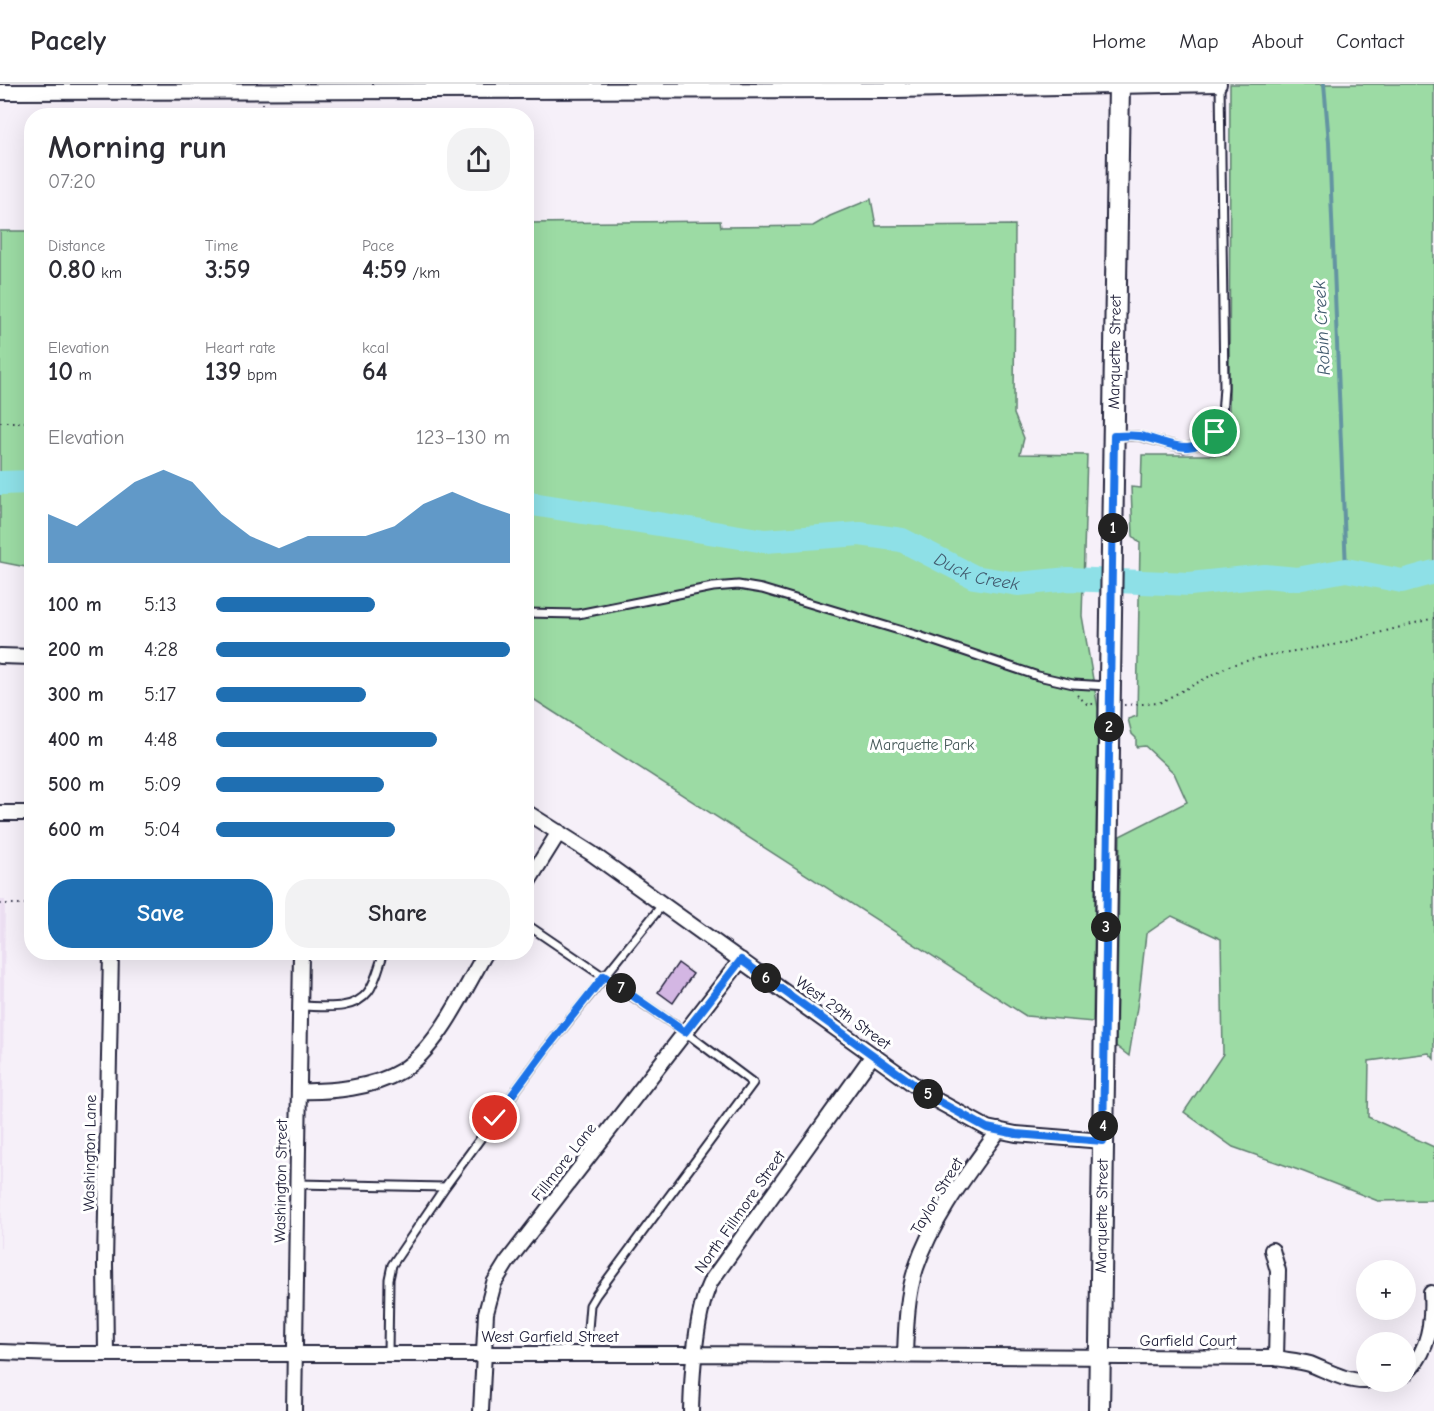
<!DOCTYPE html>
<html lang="en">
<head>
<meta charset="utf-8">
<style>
  :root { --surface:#fff; --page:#f2f2f3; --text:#2b2b33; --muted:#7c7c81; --line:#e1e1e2; --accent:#1f6fb2 }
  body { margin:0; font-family:"Comic Neue",sans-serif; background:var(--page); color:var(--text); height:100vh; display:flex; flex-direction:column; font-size:22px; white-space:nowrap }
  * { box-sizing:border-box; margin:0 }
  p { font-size:20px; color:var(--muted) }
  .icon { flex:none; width:33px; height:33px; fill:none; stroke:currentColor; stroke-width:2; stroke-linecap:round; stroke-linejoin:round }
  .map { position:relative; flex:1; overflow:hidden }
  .sheet { position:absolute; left:24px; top:24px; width:510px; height:852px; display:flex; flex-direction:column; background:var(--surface); border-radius:24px; box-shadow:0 6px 24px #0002 }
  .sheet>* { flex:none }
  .fabs { position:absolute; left:1356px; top:1176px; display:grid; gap:12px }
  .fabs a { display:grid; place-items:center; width:60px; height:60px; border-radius:50%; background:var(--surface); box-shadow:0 6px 24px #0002; font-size:30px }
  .pin { position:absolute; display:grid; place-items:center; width:51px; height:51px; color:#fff; margin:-26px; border:3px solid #fff; border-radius:50%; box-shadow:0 2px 6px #0007 }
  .km { position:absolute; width:30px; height:30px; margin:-15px; border-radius:50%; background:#222; color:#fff; font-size:16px; line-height:30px; text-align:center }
  .round { display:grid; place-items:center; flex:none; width:63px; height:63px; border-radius:24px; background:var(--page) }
  .overview { display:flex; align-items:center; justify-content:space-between; height:102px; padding:0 24px }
  h1 { font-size:33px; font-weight:700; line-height:45px }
  .metrics { display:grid; grid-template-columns:repeat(3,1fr); gap:9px; height:102px; padding:6px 24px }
  .metrics div { display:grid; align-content:center }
  .metrics b { font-size:26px; font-weight:700 }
  .metrics small { font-size:16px; font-weight:400 }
  .metrics p { font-size:16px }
  .chart { height:168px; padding:12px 24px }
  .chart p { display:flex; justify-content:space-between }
  .chart svg { width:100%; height:108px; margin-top:6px; fill:var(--accent); opacity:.7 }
  .action { display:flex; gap:12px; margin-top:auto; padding:12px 24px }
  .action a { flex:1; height:69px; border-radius:24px; background:var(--accent); color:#fff; font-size:24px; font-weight:700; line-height:69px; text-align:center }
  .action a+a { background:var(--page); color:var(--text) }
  ul { padding:0 24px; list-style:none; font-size:20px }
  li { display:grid; grid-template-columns:96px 72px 1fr; align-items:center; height:45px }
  li i { height:15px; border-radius:8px; background:var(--accent) }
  header { display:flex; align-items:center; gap:36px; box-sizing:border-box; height:84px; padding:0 30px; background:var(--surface); border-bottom:2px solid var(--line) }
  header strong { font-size:28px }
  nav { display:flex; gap:33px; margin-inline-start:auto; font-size:21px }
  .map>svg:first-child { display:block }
  .built { fill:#ecdff2 }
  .green { fill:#9cdba4; stroke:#5f7e70; stroke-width:1.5 }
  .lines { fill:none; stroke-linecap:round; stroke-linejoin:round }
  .stream { stroke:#6394a2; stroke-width:4 }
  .river { stroke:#8ee0e7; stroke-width:24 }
  .building { fill:#d3b6e3; stroke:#22223b; stroke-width:1.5 }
  .service-casing { stroke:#22223b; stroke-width:11 }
  .minor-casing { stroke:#22223b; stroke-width:18 }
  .secondary-casing { stroke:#22223b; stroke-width:24 }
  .path { stroke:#22223b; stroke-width:2; stroke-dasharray:1.5 4.5; stroke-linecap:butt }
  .service { stroke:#fff; stroke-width:7 }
  .minor { stroke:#fff; stroke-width:14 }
  .secondary { stroke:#fff; stroke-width:20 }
  .route-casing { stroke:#fff; stroke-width:12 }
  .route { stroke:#1a73e8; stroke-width:8 }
  .labels { text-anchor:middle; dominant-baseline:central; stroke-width:6; stroke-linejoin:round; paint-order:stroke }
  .street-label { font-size:16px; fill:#22223b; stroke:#fff }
  .park-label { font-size:16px; fill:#475a5a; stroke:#fff }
  .water-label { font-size:18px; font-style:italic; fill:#425b6f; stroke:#fff }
</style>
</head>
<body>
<header>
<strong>Pacely</strong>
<nav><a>Home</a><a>Map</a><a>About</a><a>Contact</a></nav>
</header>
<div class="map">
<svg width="1434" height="1327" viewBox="0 0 1434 1327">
  <rect width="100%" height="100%" fill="#f6f0f9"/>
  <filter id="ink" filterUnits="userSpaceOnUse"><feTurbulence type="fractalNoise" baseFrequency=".0167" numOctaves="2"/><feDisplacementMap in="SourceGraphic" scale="12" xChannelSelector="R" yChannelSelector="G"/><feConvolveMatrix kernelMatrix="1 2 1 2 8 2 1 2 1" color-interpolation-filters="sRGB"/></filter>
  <g filter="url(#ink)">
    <!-- built -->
    <path class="built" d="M0 816H5L1 1164H0Z"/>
    <!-- green -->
    <path class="green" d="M1230 0H1434V975L1429 969 1369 977 1368 1033 1434 1063V1116L1378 1117 1304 1088 1233 1063 1184 1028 1223 970 1221 855 1172 832 1146 850 1139 911 1129 972 1116 962 1120 752 1187 718 1174 689 1145 662 1136 663V654L1132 650 1128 635 1137 632 1140 459 1133 452 1131 403 1141 404 1142 371H1229Z
      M871 115 876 142 1015 141 1014 330 1024 354 1020 370 1087 371 1082 532 1098 624 1093 938 1026 932 527 611 526 139 720 137 721 143 813 142 830 132Z
      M0 147H31V484L0 478Z"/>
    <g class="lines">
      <!-- stream -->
      <path class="stream" d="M1324 0 1329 58 1346 486"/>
      <!-- river -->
      <g class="river">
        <path d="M0 399 32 398"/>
        <path id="s1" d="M526 419 765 457 860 450 902 456 974 493 1018 500 1069 495 1190 500 1265 492 1297 495 1346 486 1402 497 1434 488"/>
      </g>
    </g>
    <!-- building -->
    <path class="building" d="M678 879 693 890 673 919 658 908Z"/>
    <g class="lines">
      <!-- service casing -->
      <g class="service-casing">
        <path id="service" d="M1115 352H1138L1184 364 1197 361 1208 355 1215 348 1222 331 1224 303 1220 0
          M526 529 578 530 713 503 738 501 762 505 919 552 1038 592 1073 600 1108 602
          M526 840 685 948 753 999 596 1211 590 1221 586 1270
          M300 922C322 922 353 928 368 908 376 898 379 881 384 868
          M298 1100 445 1103 546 965 663 820
          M388 1270 389 1195 392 1181 445 1103"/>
      </g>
      <!-- minor casing -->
      <g class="minor-casing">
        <path id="minor" d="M0 8 895 6 1219 0
          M0 572 32 573
          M526 728 591 769 934 1015 987 1044 1016 1050 1103 1057
          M0 729H32
          M526 801 559 748
          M299 1007C331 1008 373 1004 401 987 439 963 464 906 486 868
          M1272 1166 1278 1187 1276 1274
          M0 1268 60 1270H695L1276 1274C1287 1276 1299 1277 1310 1280 1328 1287 1347 1298 1366 1297
          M106 1270 105 1180 111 868
          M905 1271C906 1242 907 1211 916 1184 933 1133 968 1089 999 1046
          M1406 1289C1428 1269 1433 1238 1431 1209
          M294 1327 301 868
          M481 1327 486 1229 494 1199 507 1178 741 876
          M691 1327C692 1291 695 1228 711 1197L873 971"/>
      </g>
      <!-- secondary casing -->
      <g class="secondary-casing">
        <g id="secondary">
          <path id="s2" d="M1099 1327 1119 0"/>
        </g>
      </g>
      <!-- path -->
      <path class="path" d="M263 32V19
        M0 338H32
        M1077 611 1087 620H1095
        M1124 621 1159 619 1231 581 1269 571 1334 561 1434 534
        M0 820H32"/>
      <!-- service -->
      <use href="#service" class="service"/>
      <!-- minor -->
      <use href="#minor" class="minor"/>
      <!-- secondary -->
      <use href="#secondary" class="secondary"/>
    </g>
  </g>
  <g class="lines" filter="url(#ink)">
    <!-- route casing -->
    <g class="route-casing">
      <path id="route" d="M495 1034 546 965 604 892 685 948 741 876 934 1015 987 1044 1016 1050 1103 1057 1114 352C1122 352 1131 351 1139 352 1168 357 1190 376 1215 348"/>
    </g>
    <!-- route -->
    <use href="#route" class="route"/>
  </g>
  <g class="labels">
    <!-- street labels -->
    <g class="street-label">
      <text stroke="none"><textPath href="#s2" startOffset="1059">Marquette Street</textPath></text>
      <text transform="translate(843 929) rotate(36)">West 29th Street</text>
      <text transform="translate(90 1069) rotate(-89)">Washington Lane</text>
      <text transform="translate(564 1078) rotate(-52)">Fillmore Lane</text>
      <text transform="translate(281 1097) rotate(-89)">Washington Street</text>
      <text transform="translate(937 1112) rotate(-59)">Taylor Street</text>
      <text transform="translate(740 1128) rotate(-55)">North Fillmore Street</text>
      <text stroke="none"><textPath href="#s2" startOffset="195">Marquette Street</textPath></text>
      <text x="550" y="1253">West Garfield Street</text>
      <text x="1188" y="1257">Garfield Court</text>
    </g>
    <!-- park labels -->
    <g class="park-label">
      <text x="922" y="661">Marquette Park</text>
    </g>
    <!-- water labels -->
    <g class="water-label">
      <text transform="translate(1322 244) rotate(-93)">Robin Creek</text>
      <text stroke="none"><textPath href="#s1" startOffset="462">Duck Creek</textPath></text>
    </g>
  </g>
</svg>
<div class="fabs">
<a>+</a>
<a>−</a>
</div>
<div class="pin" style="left:1215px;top:348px;background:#1e9e55"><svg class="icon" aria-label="arrive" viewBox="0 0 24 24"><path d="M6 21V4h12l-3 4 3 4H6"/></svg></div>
<div class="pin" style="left:495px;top:1034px;background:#d93025"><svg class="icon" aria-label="check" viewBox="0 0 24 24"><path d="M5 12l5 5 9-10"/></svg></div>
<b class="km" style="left:1113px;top:444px">1</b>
<b class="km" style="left:1109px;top:643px">2</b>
<b class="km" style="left:1106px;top:843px">3</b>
<b class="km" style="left:1103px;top:1042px">4</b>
<b class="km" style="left:928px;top:1010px">5</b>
<b class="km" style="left:766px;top:894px">6</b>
<b class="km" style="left:621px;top:904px">7</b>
<section class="sheet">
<div class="overview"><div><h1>Morning run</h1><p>07:20</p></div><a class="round"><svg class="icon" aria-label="share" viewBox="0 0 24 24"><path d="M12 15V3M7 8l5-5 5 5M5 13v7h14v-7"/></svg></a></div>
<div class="metrics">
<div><p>Distance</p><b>0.80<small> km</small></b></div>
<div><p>Time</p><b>3:59</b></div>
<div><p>Pace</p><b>4:59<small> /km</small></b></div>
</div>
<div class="metrics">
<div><p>Elevation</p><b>10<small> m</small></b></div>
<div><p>Heart rate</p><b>139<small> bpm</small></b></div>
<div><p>kcal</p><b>64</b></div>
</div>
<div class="chart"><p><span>Elevation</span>123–130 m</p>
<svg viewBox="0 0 160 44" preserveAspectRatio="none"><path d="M0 44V24L10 29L20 20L30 11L40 6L50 11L60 24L70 33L80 38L90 33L100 33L110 33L120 29L130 20L140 15L150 20L160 24V44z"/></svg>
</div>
<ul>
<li><b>100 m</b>5:13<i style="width:54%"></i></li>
<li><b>200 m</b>4:28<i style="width:100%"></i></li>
<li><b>300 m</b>5:17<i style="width:51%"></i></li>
<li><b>400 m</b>4:48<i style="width:75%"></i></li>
<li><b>500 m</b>5:09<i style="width:57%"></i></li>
<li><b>600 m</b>5:04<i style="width:61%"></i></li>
</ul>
<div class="action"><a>Save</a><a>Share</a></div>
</section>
</div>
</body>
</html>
